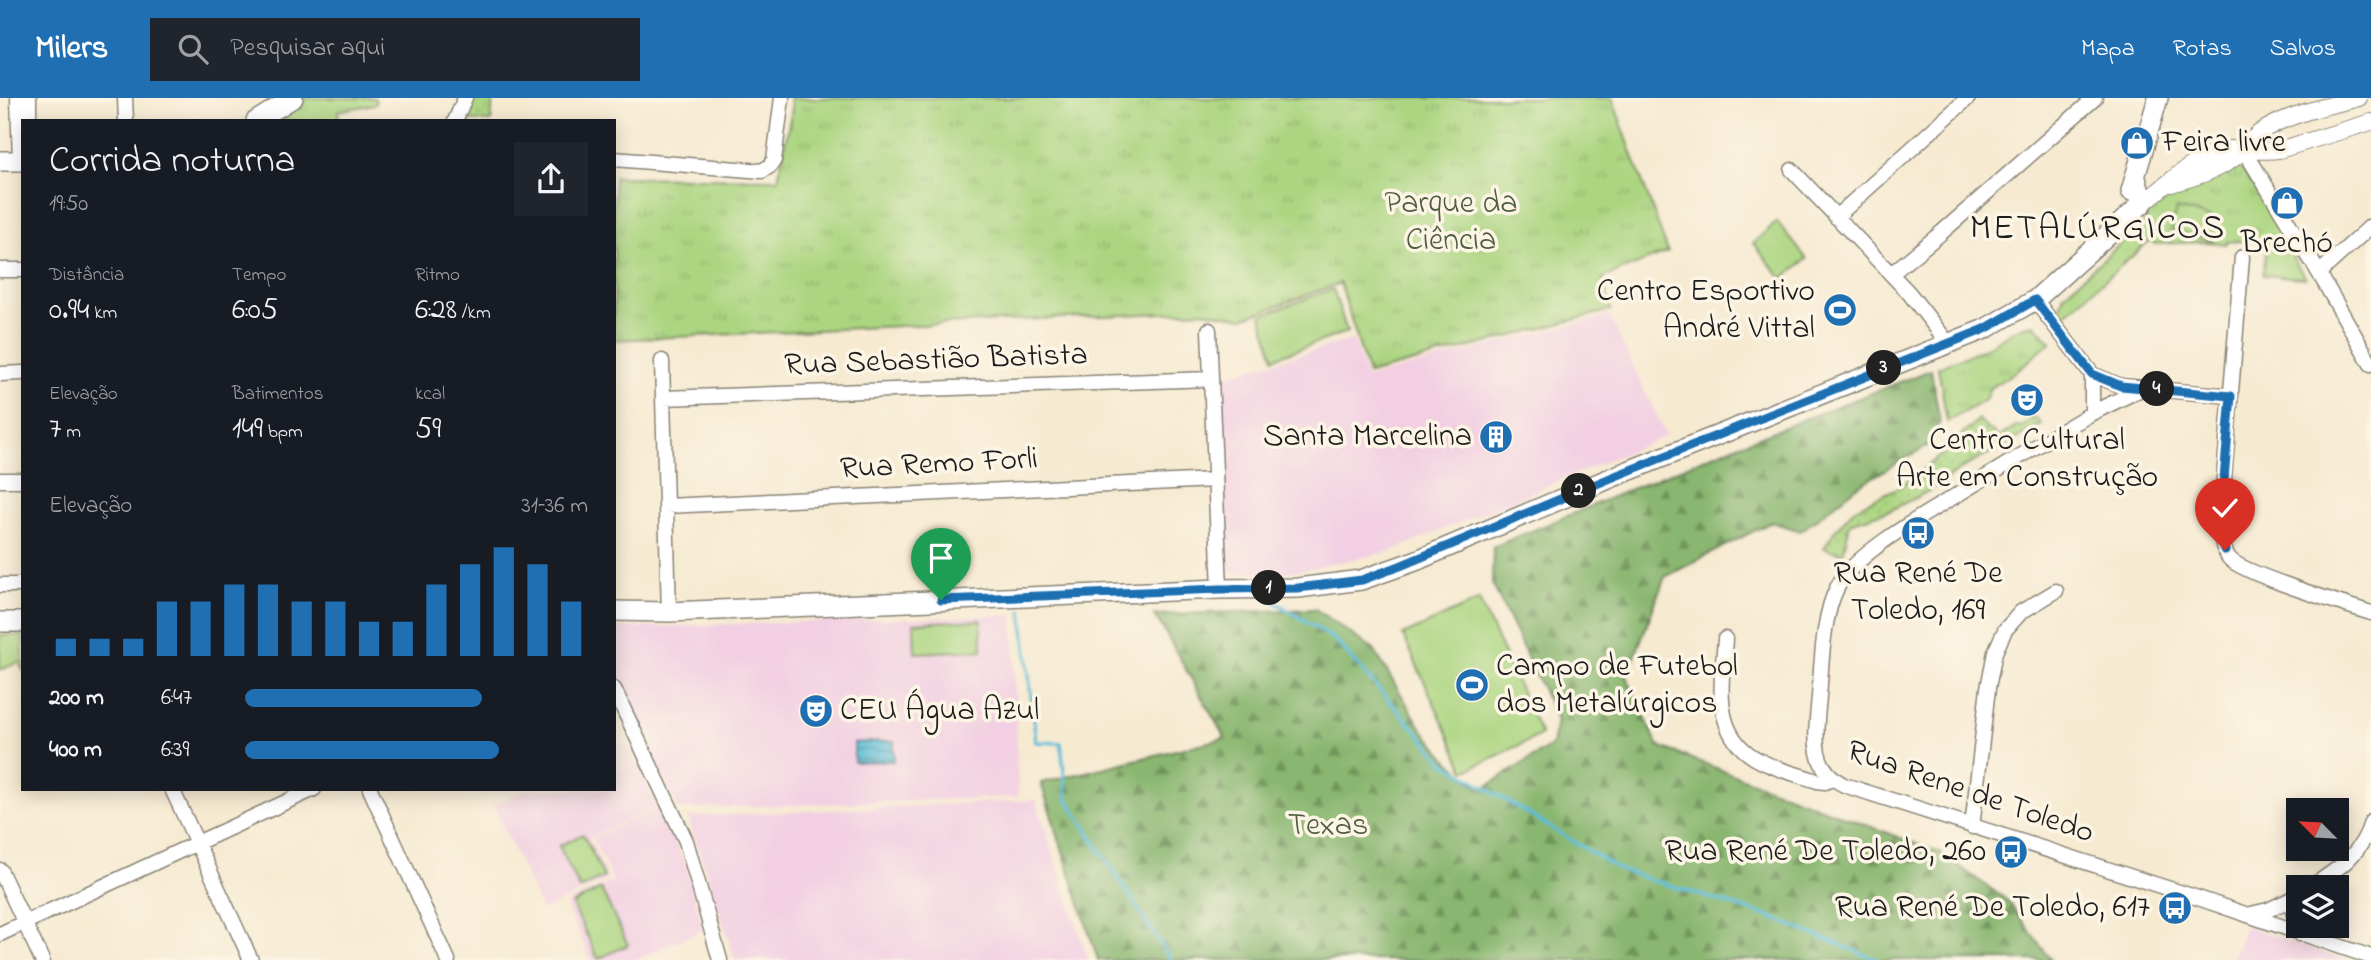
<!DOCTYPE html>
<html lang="pt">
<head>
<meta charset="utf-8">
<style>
  :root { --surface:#171b24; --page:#20242c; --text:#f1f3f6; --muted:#9ea1a6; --accent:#1f6fb2 }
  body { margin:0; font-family:"Indie Flower",sans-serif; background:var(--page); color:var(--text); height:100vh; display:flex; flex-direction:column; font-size:26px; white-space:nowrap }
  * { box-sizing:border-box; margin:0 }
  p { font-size:23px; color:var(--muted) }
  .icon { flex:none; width:38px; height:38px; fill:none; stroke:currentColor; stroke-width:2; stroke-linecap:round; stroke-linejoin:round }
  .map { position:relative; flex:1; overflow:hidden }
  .side { position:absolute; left:21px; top:21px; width:595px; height:672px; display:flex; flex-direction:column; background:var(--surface); border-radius:0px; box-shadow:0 4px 18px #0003 }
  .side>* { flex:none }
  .needle { width:46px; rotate:294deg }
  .controls { position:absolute; left:2286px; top:700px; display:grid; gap:14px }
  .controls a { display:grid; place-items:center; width:63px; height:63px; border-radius:0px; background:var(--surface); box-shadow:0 4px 18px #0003; font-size:35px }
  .pin { position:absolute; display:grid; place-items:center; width:60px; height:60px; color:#fff; margin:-72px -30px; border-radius:50% 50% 50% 0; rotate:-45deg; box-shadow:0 0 7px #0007 }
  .pin .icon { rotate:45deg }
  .km { position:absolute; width:35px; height:35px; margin:-18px; border-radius:50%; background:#222; color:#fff; font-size:19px; line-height:35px; text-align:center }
  .round { display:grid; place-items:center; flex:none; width:74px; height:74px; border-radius:0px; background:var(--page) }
  .headline { display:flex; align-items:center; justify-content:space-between; height:119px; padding:0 28px }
  h1 { font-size:38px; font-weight:600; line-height:52px }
  .figures { display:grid; grid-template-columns:repeat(3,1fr); gap:10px; height:119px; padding:7px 28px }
  .figures div { display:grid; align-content:center }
  .figures b { font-size:30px; font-weight:600 }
  .figures small { font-size:19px; font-weight:400 }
  .figures p { font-size:19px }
  .chart { height:196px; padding:14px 28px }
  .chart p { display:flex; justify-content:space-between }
  .chart svg { width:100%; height:126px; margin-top:7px; stroke:var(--accent); stroke-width:6 }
  ul { padding:0 28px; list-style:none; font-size:23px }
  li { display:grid; grid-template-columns:112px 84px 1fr; align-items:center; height:52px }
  li i { height:18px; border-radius:9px; background:var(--accent) }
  header { display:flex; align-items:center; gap:42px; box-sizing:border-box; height:98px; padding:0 35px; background:var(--accent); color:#fff }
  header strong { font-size:33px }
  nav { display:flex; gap:38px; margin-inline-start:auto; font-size:24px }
  .search { width:490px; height:63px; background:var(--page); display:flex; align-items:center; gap:18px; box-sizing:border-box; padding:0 24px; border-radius:0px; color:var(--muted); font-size:26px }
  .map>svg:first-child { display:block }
  .built { fill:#f2cfe2 }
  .grass { fill:url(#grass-dots); stroke:#64784e; stroke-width:2 }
  .forest { fill:url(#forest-firs); stroke:#526946; stroke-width:2 }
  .park { fill:url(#park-tufts); stroke:#64784e; stroke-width:2 }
  .pitch { fill:#acd581; stroke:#64784e; stroke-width:2 }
  .water { fill:url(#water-rules); stroke:#3b6c7a; stroke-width:2 }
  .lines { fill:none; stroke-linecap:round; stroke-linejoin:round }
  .stream { stroke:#5abdd8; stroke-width:3.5 }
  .minor-casing { stroke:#898376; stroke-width:17 }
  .tertiary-casing { stroke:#898376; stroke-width:18 }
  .secondary-casing { stroke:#898376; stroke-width:22 }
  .minor { stroke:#fff; stroke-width:14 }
  .tertiary { stroke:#fff; stroke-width:16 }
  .secondary { stroke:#fff; stroke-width:19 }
  .route-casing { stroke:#fff; stroke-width:14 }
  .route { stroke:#1f6fb2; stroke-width:9 }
  .labels { text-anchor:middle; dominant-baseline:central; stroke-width:7; stroke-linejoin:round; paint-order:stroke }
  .poi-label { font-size:32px; fill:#1c1c1c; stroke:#fcf5e5; text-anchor:end }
  .park-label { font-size:32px; fill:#4e5d3f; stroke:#fcf5e5 }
  .street-label { font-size:32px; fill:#1c1c1c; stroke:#fcf5e5 }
  .quarter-label { font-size:35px; letter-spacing:2px; fill:#1c1c1c; stroke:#fcf5e5 }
</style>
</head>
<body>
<header>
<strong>Milers</strong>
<div class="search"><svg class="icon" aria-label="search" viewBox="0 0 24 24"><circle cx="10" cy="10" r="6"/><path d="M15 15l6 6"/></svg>Pesquisar aqui</div>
<nav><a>Mapa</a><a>Rotas</a><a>Salvos</a></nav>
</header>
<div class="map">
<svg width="2371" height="862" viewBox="0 0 2371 862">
  <defs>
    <pattern id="grass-dots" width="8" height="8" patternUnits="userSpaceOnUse" patternTransform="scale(1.75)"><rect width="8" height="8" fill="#acd581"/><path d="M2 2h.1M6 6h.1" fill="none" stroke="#93b66f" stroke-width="1.8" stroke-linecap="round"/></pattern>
    <pattern id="forest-firs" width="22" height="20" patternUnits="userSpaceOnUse" patternTransform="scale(1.75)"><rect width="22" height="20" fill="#89b66f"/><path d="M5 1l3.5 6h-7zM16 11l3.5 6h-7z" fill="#6f935a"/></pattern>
    <pattern id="park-tufts" width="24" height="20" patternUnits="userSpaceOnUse" patternTransform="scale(1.75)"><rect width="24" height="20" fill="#acd581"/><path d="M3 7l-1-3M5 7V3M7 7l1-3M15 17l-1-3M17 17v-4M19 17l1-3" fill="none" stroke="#93b66f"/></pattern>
    <pattern id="water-rules" width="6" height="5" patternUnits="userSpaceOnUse" patternTransform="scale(1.75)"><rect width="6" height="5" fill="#5abdd8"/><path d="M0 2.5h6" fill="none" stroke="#4a99ae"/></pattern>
  </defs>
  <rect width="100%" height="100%" fill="#fcf5e5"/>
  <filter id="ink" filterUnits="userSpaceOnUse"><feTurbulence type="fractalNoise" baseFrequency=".0143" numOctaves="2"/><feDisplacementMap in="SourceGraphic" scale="14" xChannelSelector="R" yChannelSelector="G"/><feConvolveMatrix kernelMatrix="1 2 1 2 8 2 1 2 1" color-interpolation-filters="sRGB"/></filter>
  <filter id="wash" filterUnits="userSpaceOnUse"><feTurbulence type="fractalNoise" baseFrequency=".00686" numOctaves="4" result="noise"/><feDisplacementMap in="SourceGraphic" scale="28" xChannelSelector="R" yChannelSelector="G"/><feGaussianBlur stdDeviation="1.57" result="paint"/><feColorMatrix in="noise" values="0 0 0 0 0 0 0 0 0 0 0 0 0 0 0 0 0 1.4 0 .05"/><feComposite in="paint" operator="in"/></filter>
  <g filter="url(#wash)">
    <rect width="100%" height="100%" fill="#f6ead1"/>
    <!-- built -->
    <path class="built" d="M1609 217 1666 338 1392 453 1292 474 1227 475 1219 279 1355 241 1354 242 1366 280Z
      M1013 517 1018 699 678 711 614 572V530Z
      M627 644 657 708 589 740 608 781 542 813 493 707 527 691H614V650Z
      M1036 702 1088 862H735L688 719Z
      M658 709 687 769 703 832 636 862H591L565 806 613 783 593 740Z
      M2245 828 2346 862H2232Z"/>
    <!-- grass -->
    <path class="grass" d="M472 0H493L491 23H463Z
      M2034 319 2042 327 1964 369 1929 393 1893 411 1850 425 1843 456 1824 450 1836 431 1855 410 1899 389 1935 362 1979 321 1986 330 1999 339 2016 328 2022 329Z"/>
    <!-- forest -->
    <path class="forest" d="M1931 272 1940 324 1929 347 1861 386 1801 433 1771 424 1665 479 1627 579 1658 648 1940 755 2008 803 2051 862H1098L1041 685 1225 640 1155 517 1315 511 1374 552 1422 631 1448 662 1481 692 1552 647 1557 622 1492 485 1493 449 1710 358Z"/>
    <!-- park -->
    <path class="park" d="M306 0H375L376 6 338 13 339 23H262Z
      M790 0H1612L1668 154 1603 180 1611 212 1368 276 1340 185 1243 220 1203 213 614 242V79L778 81 792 11Z
      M2238 67 2293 141 2283 142 2305 180 2263 177 2266 153 2263 142 2226 144V146L2206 144 2154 146 2152 141 2061 220 2060 209 2064 196 2147 122 2144 111 2210 77Z
      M2034 226 2051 244 2018 272 1990 290 1985 302 1947 324 1938 269C1953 262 1970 258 1985 250 2002 242 2014 228 2034 226Z
      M0 537H23V573L19 564 0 572Z"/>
    <!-- pitch -->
    <path class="pitch" d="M2176 111 2218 121 2213 143 2171 132Z
      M1777 124 1807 161 1782 181 1753 145Z
      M1333 191 1347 234 1274 260 1261 217Z
      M1479 502 1541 637 1465 673 1403 537Z
      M981 522 982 552 915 555 914 525Z
      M583 736 604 779 580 791 559 748Z
      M601 791 628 847 598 861 572 806Z"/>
    <!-- water -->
    <path class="water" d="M894 643V663L854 664V645Z"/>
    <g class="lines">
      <!-- stream -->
      <path class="stream" d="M1267 499 1334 541 1445 665 1620 772 1762 816 1878 862
        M1022 512 1036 644 1061 645 1067 701 1171 862"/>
    </g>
  </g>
  <g filter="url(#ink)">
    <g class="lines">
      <!-- minor casing -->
      <g class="minor-casing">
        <path id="minor" d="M18 0 20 63
          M29 0V23
          M125 0 126 23
          M455 23 465 0
          M2244 52 2319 175 2371 266
          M614 61 762 73 770 68 774 62 782 0
          M1792 72 1909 195 1948 245
          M1836 119 1968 0
          M2242 159 2221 417C2221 431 2220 448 2229 460 2240 475 2347 507 2371 515
          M0 172H23
          M2319 175 2371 128
          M1891 176 1941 135 2095 0
          M2035 202 2092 276 2121 288 2231 298
          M1209 232 1220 491
          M662 263 669 514
          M0 276 23 275
          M2092 276V315C2048 341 2004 368 1960 395 1926 416 1856 454 1838 488 1821 519 1822 573 1818 609 1815 641 1812 671 1844 687L2198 800 2371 859
          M663 300 1211 281
          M2092 315 2141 291
          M0 382H23
          M666 408 1215 382
          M0 487H23
          M1725 541C1722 584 1711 634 1755 660 1773 671 1797 676 1817 683L1825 684 1832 681
          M614 591 686 743 720 862
          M172 691 251 862
          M370 691 448 862
          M1972 729 1988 590 1995 554 2005 532 2021 514 2056 493
          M0 772 42 862
          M2311 789C2337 772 2363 755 2371 724
          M2290 803 2300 836
          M2247 817 2268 812 2298 798
          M0 836 314 691"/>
      </g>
      <!-- tertiary casing -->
      <g class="tertiary-casing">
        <path id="tertiary" d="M2171 86C2192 80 2218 73 2236 59 2245 51 2252 39 2262 33 2291 15 2327 8 2359 0
          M2143 105C2169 86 2197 55 2230 51 2247 50 2263 55 2279 52L2371 24"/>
      </g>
      <!-- secondary casing -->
      <g class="secondary-casing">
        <path id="secondary" d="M256 23 293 0
          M0 63H23
          M2131 93 2158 0
          M614 513 669 514 1220 491 1298 490 1361 482 1415 463 1613 379 1985 231 2035 202 2143 105 2136 80
          M0 524H23"/>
      </g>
      <!-- minor -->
      <use href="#minor" class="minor"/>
      <!-- tertiary -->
      <use href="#tertiary" class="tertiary"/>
      <!-- secondary -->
      <use href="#secondary" class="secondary"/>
    </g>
  </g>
  <g class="lines" filter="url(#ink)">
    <!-- route casing -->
    <g class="route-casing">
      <path id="route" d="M941 502 1220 491 1298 490 1362 482 1400 468 1613 379 1985 231 2035 202 2092 276 2121 288 2231 298 2221 417 2222 442 2225 452"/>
    </g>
    <!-- route -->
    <use href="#route" class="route"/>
  </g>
  <!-- icons -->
  <defs>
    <g id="shop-disc" transform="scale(1.75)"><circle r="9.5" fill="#1f6fb2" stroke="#fcf5e5"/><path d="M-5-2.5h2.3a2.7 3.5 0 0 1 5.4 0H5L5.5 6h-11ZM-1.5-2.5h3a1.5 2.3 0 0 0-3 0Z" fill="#fff"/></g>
    <g id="stadium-disc" transform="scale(1.75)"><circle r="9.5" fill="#1f6fb2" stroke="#fcf5e5"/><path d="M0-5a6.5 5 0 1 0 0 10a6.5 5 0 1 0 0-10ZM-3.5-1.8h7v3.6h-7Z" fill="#fff"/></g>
    <g id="theatre-disc" transform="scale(1.75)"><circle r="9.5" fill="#1f6fb2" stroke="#fcf5e5"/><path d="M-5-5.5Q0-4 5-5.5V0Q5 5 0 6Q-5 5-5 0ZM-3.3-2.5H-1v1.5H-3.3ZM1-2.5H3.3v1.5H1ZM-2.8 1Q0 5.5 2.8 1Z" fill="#fff"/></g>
    <g id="building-disc" transform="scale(1.75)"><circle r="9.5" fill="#1f6fb2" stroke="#fcf5e5"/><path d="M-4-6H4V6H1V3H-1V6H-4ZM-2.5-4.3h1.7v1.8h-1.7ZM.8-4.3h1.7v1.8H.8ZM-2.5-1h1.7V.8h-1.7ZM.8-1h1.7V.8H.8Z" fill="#fff"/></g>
    <g id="bus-disc" transform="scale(1.75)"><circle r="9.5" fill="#1f6fb2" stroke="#fcf5e5"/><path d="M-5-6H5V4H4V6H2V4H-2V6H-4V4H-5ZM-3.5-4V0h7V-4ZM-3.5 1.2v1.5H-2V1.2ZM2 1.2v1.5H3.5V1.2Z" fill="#fff"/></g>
  </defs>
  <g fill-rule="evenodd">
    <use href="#shop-disc" x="2137" y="45"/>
    <use href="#shop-disc" x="2287" y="105"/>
    <use href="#stadium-disc" x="1840" y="212"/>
    <use href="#theatre-disc" x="2027" y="302"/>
    <use href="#building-disc" x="1496" y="339"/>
    <use href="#bus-disc" x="1918" y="435"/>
    <use href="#stadium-disc" x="1472" y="587"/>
    <use href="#theatre-disc" x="816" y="613"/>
    <use href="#bus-disc" x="2011" y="754"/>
    <use href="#bus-disc" x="2175" y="810"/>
  </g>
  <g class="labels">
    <!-- poi labels -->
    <g class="poi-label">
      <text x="2162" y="45" text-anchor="start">Feira livre</text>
      <text x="2287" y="146" text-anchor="middle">Brechó</text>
      <text x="1815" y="194">Centro Esportivo<tspan x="1815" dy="37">André Vittal</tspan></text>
      <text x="1472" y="339">Santa Marcelina</text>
      <text x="2027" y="343" text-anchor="middle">Centro Cultural<tspan x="2027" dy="37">Arte em Construção</tspan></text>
      <text x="1918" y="476" text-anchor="middle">Rua René De<tspan x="1918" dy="37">Toledo, 169</tspan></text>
      <text x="1496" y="569" text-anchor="start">Campo de Futebol<tspan x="1496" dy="37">dos Metalúrgicos</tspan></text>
      <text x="840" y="613" text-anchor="start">CEU Água Azul</text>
      <text x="1986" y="754">Rua René De Toledo, 260</text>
      <text x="2150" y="810">Rua René De Toledo, 617</text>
    </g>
    <!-- park labels -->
    <g class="park-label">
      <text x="1451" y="106">Parque da<tspan x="1451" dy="37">Ciência</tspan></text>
      <text x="1328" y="728">Texas</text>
    </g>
    <!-- street labels -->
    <g class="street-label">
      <text transform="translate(936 263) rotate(-2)">Rua Sebastião Batista</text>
      <text transform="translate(939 367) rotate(-3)">Rua Remo Forli</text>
      <text transform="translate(1970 695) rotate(19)">Rua Rene de Toledo</text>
    </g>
    <!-- quarter labels -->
    <g class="quarter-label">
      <text x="2098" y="131">METALÚRGICOS</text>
    </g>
  </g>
</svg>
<div class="controls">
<a><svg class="needle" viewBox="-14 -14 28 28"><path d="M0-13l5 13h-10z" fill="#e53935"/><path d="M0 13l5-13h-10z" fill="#9ea1a6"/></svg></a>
<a><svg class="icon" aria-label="layers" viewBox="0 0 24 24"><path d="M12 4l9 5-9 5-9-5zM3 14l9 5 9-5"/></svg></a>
</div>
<div class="pin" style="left:941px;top:502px;background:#1e9e55"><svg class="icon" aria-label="arrive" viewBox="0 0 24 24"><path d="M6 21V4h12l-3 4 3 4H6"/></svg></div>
<div class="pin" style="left:2225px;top:452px;background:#d93025"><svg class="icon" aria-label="check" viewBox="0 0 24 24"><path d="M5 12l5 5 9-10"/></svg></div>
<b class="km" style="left:1269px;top:490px">1</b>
<b class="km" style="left:1579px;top:393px">2</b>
<b class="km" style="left:1884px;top:270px">3</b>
<b class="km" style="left:2157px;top:291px">4</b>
<section class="side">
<div class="headline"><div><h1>Corrida noturna</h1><p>19:50</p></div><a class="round"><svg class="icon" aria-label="share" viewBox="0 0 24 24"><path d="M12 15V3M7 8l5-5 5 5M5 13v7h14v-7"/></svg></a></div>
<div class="figures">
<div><p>Distância</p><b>0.94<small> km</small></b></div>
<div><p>Tempo</p><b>6:05</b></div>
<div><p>Ritmo</p><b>6:28<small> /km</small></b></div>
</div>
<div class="figures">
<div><p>Elevação</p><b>7<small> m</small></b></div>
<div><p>Batimentos</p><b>149<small> bpm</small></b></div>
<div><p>kcal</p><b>59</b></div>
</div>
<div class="chart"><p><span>Elevação</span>31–36 m</p>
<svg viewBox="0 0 160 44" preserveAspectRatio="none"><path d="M5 44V38M15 44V38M25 44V38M35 44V25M45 44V25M55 44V19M65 44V19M75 44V25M85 44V25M95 44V32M105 44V32M115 44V19M125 44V12M135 44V6M145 44V12M155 44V25"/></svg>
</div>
<ul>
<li><b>200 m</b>6:47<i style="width:69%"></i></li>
<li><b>400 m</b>6:39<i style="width:74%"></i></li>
</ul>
</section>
</div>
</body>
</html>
